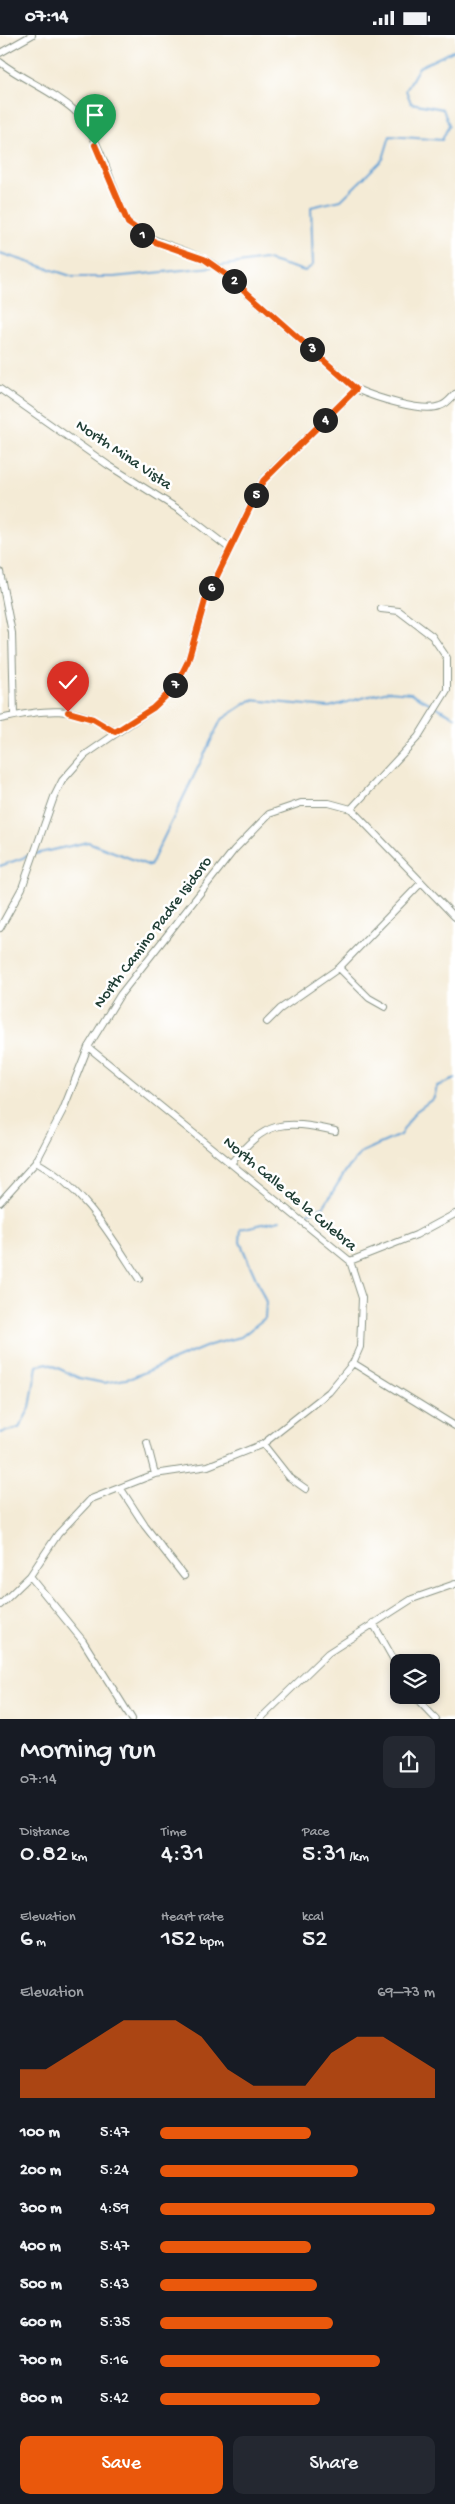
<!DOCTYPE html>
<html lang="en">
<head>
<meta charset="utf-8">
<style>
  :root { --surface:#171b24; --page:#242831; --text:#f1f3f6; --muted:#9ea1a6; --accent:#ea580c }
  body { margin:0; font-family:"Gochi Hand",sans-serif; background:var(--page); color:var(--text); height:100vh; display:flex; flex-direction:column; font-size:19px; white-space:nowrap }
  * { box-sizing:border-box; margin:0 }
  p { font-size:16px; color:var(--muted) }
  .icon { flex:none; width:28px; height:28px; fill:none; stroke:currentColor; stroke-width:2; stroke-linecap:round; stroke-linejoin:round }
  .map { position:relative; height:1684px; overflow:hidden }
  .side { display:flex; flex-direction:column; background:var(--surface); flex:1 }
  .side>* { flex:none }
  .fabs { position:absolute; left:390px; top:1619px; display:grid; gap:10px }
  .fabs a { display:grid; place-items:center; width:50px; height:50px; border-radius:10px; background:var(--surface); box-shadow:0 2px 8px #0003; font-size:25px }
  .pin { position:absolute; display:grid; place-items:center; width:42px; height:42px; color:#fff; margin:-51px -21px; border-radius:50% 50% 50% 0; rotate:-45deg; box-shadow:0 0 5px #0007 }
  .pin .icon { rotate:45deg }
  .km { position:absolute; width:25px; height:25px; margin:-12px; border-radius:50%; background:#222; color:#fff; font-size:14px; line-height:25px; text-align:center }
  .round { display:grid; place-items:center; flex:none; width:52px; height:52px; border-radius:10px; background:var(--page) }
  .summary { display:flex; align-items:center; justify-content:space-between; height:85px; padding:0 20px }
  h1 { font-size:28px; font-weight:600; line-height:38px }
  .figures { display:grid; grid-template-columns:repeat(3,1fr); gap:8px; height:85px; padding:5px 20px }
  .figures div { display:grid; align-content:center }
  .figures b { font-size:25px; font-weight:600 }
  .figures small { font-size:14px; font-weight:400 }
  .figures p { font-size:14px }
  .chart { height:140px; padding:10px 20px }
  .chart p { display:flex; justify-content:space-between }
  .chart svg { width:100%; height:90px; margin-top:5px; fill:var(--accent); opacity:.7 }
  .primary-button { display:flex; gap:10px; margin-top:auto; padding:10px 20px }
  .primary-button a { flex:1; height:58px; border-radius:10px; background:var(--accent); color:#fff; font-size:20px; font-weight:600; line-height:58px; text-align:center }
  .primary-button a+a { background:var(--page); color:var(--text) }
  ul { padding:0 20px; list-style:none; font-size:16px }
  li { display:grid; grid-template-columns:80px 60px 1fr; align-items:center; height:38px }
  li i { height:12px; border-radius:6px; background:var(--accent) }
  .status { display:flex; justify-content:space-between; align-items:center; height:35px; padding:0 25px; background:var(--surface); direction:ltr }
  .status svg { height:14px; fill:currentColor }
  .map>svg:first-child { display:block }
  .lines { fill:none; stroke-linecap:round; stroke-linejoin:round }
  .stream { stroke:#62a1d4; stroke-width:2 }
  .minor-casing { stroke:#8a9485; stroke-width:8 }
  .minor { stroke:#fff; stroke-width:6 }
  .route-casing { stroke:#fff; stroke-width:10 }
  .route { stroke:#ea580c; stroke-width:6 }
  .labels { text-anchor:middle; dominant-baseline:central; stroke-width:5; stroke-linejoin:round; paint-order:stroke }
  .street-label { font-size:16px; fill:#1f3d34; stroke:#fff }
</style>
</head>
<body>
<div class="status"><b>07:14</b><svg viewBox="0 0 49 12"><path d="M0 12V9h3v3zM5 12V6h3v6zM10 12V3h3v9zM15 12V0h3v12zM26 1h20v11H26zM47 4h2v5h-2z"/></svg></div>
<div class="map">
<svg width="455" height="1684" viewBox="0 0 455 1684">
  <rect width="100%" height="100%" fill="#fff"/>
  <filter id="ink" filterUnits="userSpaceOnUse"><feTurbulence type="fractalNoise" baseFrequency=".02" numOctaves="2"/><feDisplacementMap in="SourceGraphic" scale="10" xChannelSelector="R" yChannelSelector="G"/><feConvolveMatrix kernelMatrix="1 2 1 2 8 2 1 2 1" color-interpolation-filters="sRGB"/></filter>
  <filter id="wash" filterUnits="userSpaceOnUse"><feTurbulence type="fractalNoise" baseFrequency=".0096" numOctaves="4" result="noise"/><feDisplacementMap in="SourceGraphic" scale="20" xChannelSelector="R" yChannelSelector="G"/><feGaussianBlur stdDeviation="1.12" result="paint"/><feColorMatrix in="noise" values="0 0 0 0 0 0 0 0 0 0 0 0 0 0 0 0 0 1.4 0 .05"/><feComposite in="paint" operator="in"/></filter>
  <g filter="url(#wash)">
    <rect width="100%" height="100%" fill="#f4ebd6"/>
    <g class="lines">
      <!-- stream -->
      <path class="stream" d="M0 218 74 242H114L212 232
        M220 231 264 224 305 236 313 230 311 172 341 165 383 124 390 101 442 105 449 90 443 74 411 68 406 55 419 32 455 15
        M35 819 88 807 150 831 221 685 251 665 329 672 388 656 411 658 455 682
        M0 831 31 820
        M308 1178 324 1171 345 1137 362 1117 400 1100 415 1077 434 1063 437 1051 455 1044
        M0 1398 19 1393 30 1373 37 1331 47 1328 79 1343 104 1348 131 1343 210 1310 241 1302 265 1283 266 1267 240 1207 241 1194 280 1185"/>
    </g>
  </g>
  <g filter="url(#ink)">
    <g class="lines">
      <!-- minor casing -->
      <g class="minor-casing">
        <path id="minor" d="M0 18 32 0
          M0 27C24 46 54 56 76 77 98 97 114 159 128 188 152 209 176 210 203 224 212 228 219 234 227 240L356 354C374 362 422 378 440 371 447 369 450 364 455 359
          M0 354 108 430 181 476 229 513
          M0 537 12 598 14 681
          M0 684C44 674 76 669 115 697
          M351 774 418 702 447 655V623L432 601 399 576 381 574
          M351 774 455 882
          M0 893 22 853 54 762 62 746 85 720 153 673 176 650 188 626 205 566 263 445 356 354
          M339 933 369 963 385 972
          M267 987 280 974 339 933 421 848
          M36 1127C84 1153 110 1200 139 1244
          M231 1128C266 1086 282 1084 335 1096
          M0 1167 36 1127 63 1075 88 1012 120 960 234 815 269 779 301 768H329L351 774
          M350 1226 416 1200 455 1179
          M353 1328 455 1391
          M147 1408 155 1439
          M263 1409 289 1442 306 1454
          M121 1454 145 1491 184 1541
          M30 1541 83 1606 132 1684
          M0 1570 30 1541 58 1499 91 1464 155 1439 208 1431 263 1409 329 1357 353 1328 360 1312 362 1263 350 1226 88 1012
          M373 1588 399 1634
          M413 1660 436 1684
          M260 1684 328 1618 412 1564 455 1549"/>
      </g>
      <!-- minor -->
      <use href="#minor" class="minor"/>
    </g>
  </g>
  <g class="lines" filter="url(#ink)">
    <!-- route casing -->
    <g class="route-casing">
      <path id="route" d="M68 677 93 684 115 697 153 673 170 657 180 642 188 626 205 566 263 446 356 354 227 240 204 224 155 207 128 188 95 110"/>
    </g>
    <!-- route -->
    <use href="#route" class="route"/>
  </g>
  <g class="labels">
    <!-- street labels -->
    <g class="street-label">
      <text transform="translate(123 421) rotate(34)">North Mina Vista</text>
      <text transform="translate(154 898) rotate(-53)">North Camino Padre Isidoro</text>
      <text transform="translate(289 1160) rotate(40)">North Calle de la Culebra</text>
    </g>
  </g>
</svg>
<div class="fabs">
<a><svg class="icon" aria-label="layers" viewBox="0 0 24 24"><path d="M12 4l9 5-9 5-9-5zM3 14l9 5 9-5"/></svg></a>
</div>
<div class="pin" style="left:95px;top:110px;background:#1e9e55"><svg class="icon" aria-label="arrive" viewBox="0 0 24 24"><path d="M6 21V4h12l-3 4 3 4H6"/></svg></div>
<div class="pin" style="left:68px;top:677px;background:#d93025"><svg class="icon" aria-label="check" viewBox="0 0 24 24"><path d="M5 12l5 5 9-10"/></svg></div>
<b class="km" style="left:142px;top:200px">1</b>
<b class="km" style="left:234px;top:246px">2</b>
<b class="km" style="left:312px;top:314px">3</b>
<b class="km" style="left:325px;top:385px">4</b>
<b class="km" style="left:256px;top:460px">5</b>
<b class="km" style="left:211px;top:553px">6</b>
<b class="km" style="left:175px;top:650px">7</b>
</div>
<section class="side">
<div class="summary"><div><h1>Morning run</h1><p>07:14</p></div><a class="round"><svg class="icon" aria-label="share" viewBox="0 0 24 24"><path d="M12 15V3M7 8l5-5 5 5M5 13v7h14v-7"/></svg></a></div>
<div class="figures">
<div><p>Distance</p><b>0.82<small> km</small></b></div>
<div><p>Time</p><b>4:31</b></div>
<div><p>Pace</p><b>5:31<small> /km</small></b></div>
</div>
<div class="figures">
<div><p>Elevation</p><b>6<small> m</small></b></div>
<div><p>Heart rate</p><b>152<small> bpm</small></b></div>
<div><p>kcal</p><b>52</b></div>
</div>
<div class="chart"><p><span>Elevation</span>69–73 m</p>
<svg viewBox="0 0 160 44" preserveAspectRatio="none"><path d="M0 44V30L10 30L20 22L30 14L40 6L50 6L60 6L70 14L80 30L90 38L100 38L110 38L120 22L130 14L140 14L150 22L160 30V44z"/></svg>
</div>
<ul>
<li><b>100 m</b>5:47<i style="width:55%"></i></li>
<li><b>200 m</b>5:24<i style="width:72%"></i></li>
<li><b>300 m</b>4:59<i style="width:100%"></i></li>
<li><b>400 m</b>5:47<i style="width:55%"></i></li>
<li><b>500 m</b>5:43<i style="width:57%"></i></li>
<li><b>600 m</b>5:35<i style="width:63%"></i></li>
<li><b>700 m</b>5:16<i style="width:80%"></i></li>
<li><b>800 m</b>5:42<i style="width:58%"></i></li>
</ul>
<div class="primary-button"><a>Save</a><a>Share</a></div>
</section>
</body>
</html>
